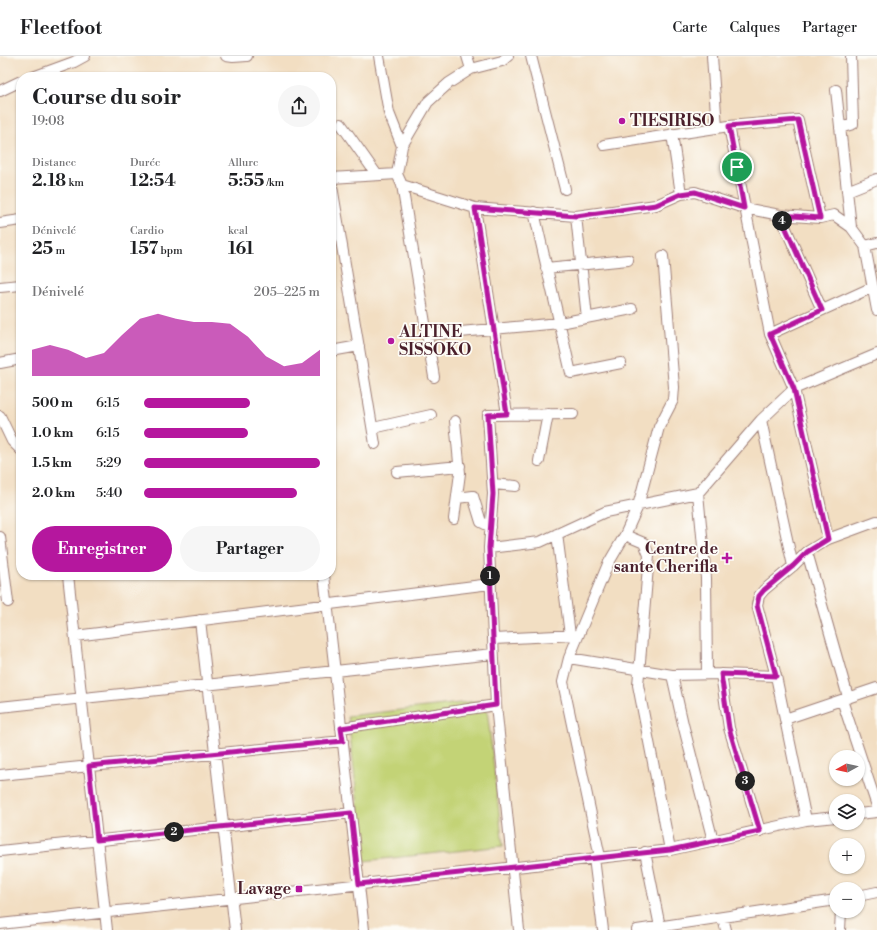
<!DOCTYPE html>
<html lang="fr">
<head>
<meta charset="utf-8">
<style>
  :root { --surface:#fff; --page:#f6f6f6; --text:#202124; --muted:#757577; --line:#e0e0e0; --accent:#b5179e }
  body { margin:0; font-family:"Libre Bodoni",serif; background:var(--page); color:var(--text); height:100vh; display:flex; flex-direction:column; font-size:15px; white-space:nowrap }
  * { box-sizing:border-box; margin:0 }
  p { font-size:13px; color:var(--muted) }
  .icon { flex:none; width:22px; height:22px; fill:none; stroke:currentColor; stroke-width:2; stroke-linecap:round; stroke-linejoin:round }
  .map { position:relative; flex:1; overflow:hidden }
  .side { position:absolute; left:16px; top:16px; width:320px; height:508px; display:flex; flex-direction:column; background:var(--surface); border-radius:16px; box-shadow:0 1px 3px #0004 }
  .side>* { flex:none }
  .needle { width:26px; rotate:262deg }
  .tools { position:absolute; left:829px; top:694px; display:grid; gap:8px }
  .tools a { display:grid; place-items:center; width:36px; height:36px; border-radius:50%; background:var(--surface); box-shadow:0 1px 3px #0004; font-size:20px }
  .pin { position:absolute; display:grid; place-items:center; width:34px; height:34px; color:#fff; margin:-17px; border:2px solid #fff; border-radius:50%; box-shadow:0 1px 4px #0007 }
  .km { position:absolute; width:20px; height:20px; margin:-10px; border-radius:50%; background:#222; color:#fff; font-size:11px; line-height:20px; text-align:center }
  .round { display:grid; place-items:center; flex:none; width:42px; height:42px; border-radius:21px; background:var(--page) }
  .headline { display:flex; align-items:center; justify-content:space-between; height:68px; padding:0 16px }
  h1 { font-size:22px; font-weight:700; line-height:30px }
  .figures { display:grid; grid-template-columns:repeat(3,1fr); gap:6px; height:68px; padding:4px 16px }
  .figures div { display:grid; align-content:center }
  .figures b { font-size:17px; font-weight:700 }
  .figures small { font-size:11px; font-weight:400 }
  .figures p { font-size:11px }
  .chart { height:112px; padding:8px 16px }
  .chart p { display:flex; justify-content:space-between }
  .chart svg { width:100%; height:72px; margin-top:4px; fill:var(--accent); opacity:.7 }
  .action { display:flex; gap:8px; margin-top:auto; padding:8px 16px }
  .action a { flex:1; height:46px; border-radius:24px; background:var(--accent); color:#fff; font-size:16px; font-weight:700; line-height:46px; text-align:center }
  .action a+a { background:var(--page); color:var(--text) }
  ul { padding:0 16px; list-style:none; font-size:13px }
  li { display:grid; grid-template-columns:64px 48px 1fr; align-items:center; height:30px }
  li i { height:10px; border-radius:5px; background:var(--accent) }
  header { display:flex; align-items:center; gap:24px; box-sizing:border-box; height:56px; padding:0 20px; background:var(--surface); border-bottom:1px solid var(--line) }
  header strong { font-size:19px }
  nav { display:flex; gap:22px; margin-inline-start:auto; font-size:14px }
  .map>svg:first-child { display:block }
  .green { fill:#c3d376; stroke:#867950 }
  .lines { fill:none; stroke-linecap:round; stroke-linejoin:round }
  .minor-casing { stroke:#9e7e76; stroke-width:12 }
  .minor { stroke:#fff; stroke-width:10 }
  .route-casing { stroke:#fff; stroke-width:8 }
  .route { stroke:#b5179e; stroke-width:5 }
  .poi-dot { fill:#b5179e; stroke:#fdfcf7; stroke-width:1.5 }
  .labels { text-anchor:middle; dominant-baseline:central; stroke-width:3.5; stroke-linejoin:round; paint-order:stroke }
  .poi-label { font-size:16px; font-weight:bold; fill:#4a1f2b; stroke:#fdfcf7; text-anchor:start }
</style>
</head>
<body>
<header>
<strong>Fleetfoot</strong>
<nav><a>Carte</a><a>Calques</a><a>Partager</a></nav>
</header>
<div class="map">
<svg width="877" height="874" viewBox="0 0 877 874">
  <rect width="100%" height="100%" fill="#fdfcf7"/>
  <filter id="ink" filterUnits="userSpaceOnUse"><feTurbulence type="fractalNoise" baseFrequency=".025" numOctaves="2"/><feDisplacementMap in="SourceGraphic" scale="8" xChannelSelector="R" yChannelSelector="G"/><feConvolveMatrix kernelMatrix="1 2 1 2 8 2 1 2 1" color-interpolation-filters="sRGB"/></filter>
  <filter id="wash" filterUnits="userSpaceOnUse"><feTurbulence type="fractalNoise" baseFrequency=".012" numOctaves="4" result="noise"/><feDisplacementMap in="SourceGraphic" scale="16" xChannelSelector="R" yChannelSelector="G"/><feGaussianBlur stdDeviation="0.9" result="paint"/><feColorMatrix in="noise" values="0 0 0 0 0 0 0 0 0 0 0 0 0 0 0 0 0 1.4 0 .05"/><feComposite in="paint" operator="in"/></filter>
  <g filter="url(#wash)">
    <rect width="100%" height="100%" fill="#f2dec2"/>
    <!-- green -->
    <path class="green" d="M486 644 503 790 364 805 348 660Z"/>
  </g>
  <g filter="url(#ink)">
    <g class="lines">
      <!-- minor casing -->
      <g class="minor-casing">
        <path id="minor" d="M226 0 233 1 247 0
          M379 0 389 57 402 90
          M467 0 471 13
          M508 0 502 5 471 13 449 27 428 46 402 90 397 118 402 129 475 152 576 160 656 149 681 138 695 136 744 152 780 159 820 162 834 159 851 171 865 190 877 254
          M531 0 565 133
          M712 0 717 72
          M33 21 74 6 85 0
          M836 34 851 171
          M0 35 21 25
          M341 68 377 119
          M729 70 770 278 794 333 828 483
          M840 72 853 68 851 0
          M672 78 681 138
          M604 89 729 70 798 64 820 162
          M331 122 397 118
          M331 124 375 388
          M402 129 434 321
          M847 135 877 123
          M475 152 507 358
          M534 156 571 317 621 307
          M780 159 822 254
          M576 160 587 262
          M0 167 21 164
          M865 190 877 187
          M546 212 628 204
          M0 231 21 229
          M770 278 873 231
          M427 279 560 267 632 253
          M331 295 359 290
          M0 307 21 303
          M0 360 12 385 21 394
          M761 364 793 510
          M373 372 431 359
          M539 405 548 358
          M397 416 460 410
          M493 428 516 430
          M698 437 706 522 707 618
          M457 442 473 440 481 466 491 471
          M454 463 460 417 455 365
          M557 478 570 579
          M625 479 644 487 649 499 638 629 670 794
          M0 481 8 546
          M489 492 540 486 605 456 698 437 761 364 794 333 877 298
          M807 496 848 641
          M68 519 107 874
          M324 519 364 874
          M200 564 235 874
          M75 580 490 528
          M493 583 577 579
          M569 602 608 508 625 479 638 450 659 371 673 344 674 331 663 200
          M721 618 729 672 760 775
          M672 619 683 668 713 785
          M842 644 877 750
          M0 651 493 598
          M785 663 877 632
          M341 672 496 649
          M0 719 343 685
          M858 758 877 756
          M806 764 776 620 757 549 759 540 764 534 793 510 807 496 828 483 877 465
          M0 795 351 757
          M645 796 660 871
          M600 801 563 626 569 602 672 619 721 618 776 620
          M594 802 603 874
          M858 840 877 836
          M723 862 726 874
          M0 868 670 794 806 764 836 761
          M519 874 496 649 489 492 493 438 488 359 573 358
          M637 874 836 844
          M840 874 841 855"/>
      </g>
      <!-- minor -->
      <use href="#minor" class="minor"/>
    </g>
  </g>
  <g class="lines" filter="url(#ink)">
    <!-- route casing -->
    <g class="route-casing">
      <path id="route" d="M798 64 820 162 780 159 822 254 770 278 794 333 828 483 807 496 793 510 764 534 759 540 757 549 776 620 721 618 729 672 760 775 670 794 359 828 351 757 97 784 89 710 343 685 341 672 496 649 489 492 493 438 488 359 507 358 475 152 576 160 656 149 681 138 695 136 744 152 729 70Z"/>
    </g>
    <!-- route -->
    <use href="#route" class="route"/>
  </g>
  <!-- markers -->
  <g class="poi-dot">
    <circle cx="622" cy="65" r="4"/>
    <circle cx="391" cy="285" r="4"/>
    <path d="M725 496h4v4h4v4h-4v4h-4v-4h-4v-4h4z"/>
    <rect x="295" y="829" width="8" height="8" rx="2"/>
  </g>
  <g class="labels">
    <!-- poi labels -->
    <g class="poi-label">
      <text x="630" y="65">TIESIRISO</text>
      <text x="399" y="276">ALTINE<tspan x="399" dy="18">SISSOKO</tspan></text>
      <text x="718" y="493" text-anchor="end">Centre de<tspan x="718" dy="18">sante Cherifla</tspan></text>
      <text x="291" y="833" text-anchor="end">Lavage</text>
    </g>
  </g>
</svg>
<div class="tools">
<a><svg class="needle" viewBox="-14 -14 28 28"><path d="M0-13l5 13h-10z" fill="#e53935"/><path d="M0 13l5-13h-10z" fill="#757577"/></svg></a>
<a><svg class="icon" aria-label="layers" viewBox="0 0 24 24"><path d="M12 4l9 5-9 5-9-5zM3 14l9 5 9-5"/></svg></a>
<a>+</a>
<a>−</a>
</div>
<div class="pin" style="left:737px;top:111px;background:#1e9e55"><svg class="icon" aria-label="arrive" viewBox="0 0 24 24"><path d="M6 21V4h12l-3 4 3 4H6"/></svg></div>
<b class="km" style="left:490px;top:520px">1</b>
<b class="km" style="left:174px;top:776px">2</b>
<b class="km" style="left:745px;top:725px">3</b>
<b class="km" style="left:782px;top:165px">4</b>
<section class="side">
<div class="headline"><div><h1>Course du soir</h1><p>19:08</p></div><a class="round"><svg class="icon" aria-label="share" viewBox="0 0 24 24"><path d="M12 15V3M7 8l5-5 5 5M5 13v7h14v-7"/></svg></a></div>
<div class="figures">
<div><p>Distance</p><b>2.18<small> km</small></b></div>
<div><p>Durée</p><b>12:54</b></div>
<div><p>Allure</p><b>5:55<small> /km</small></b></div>
</div>
<div class="figures">
<div><p>Dénivelé</p><b>25<small> m</small></b></div>
<div><p>Cardio</p><b>157<small> bpm</small></b></div>
<div><p>kcal</p><b>161</b></div>
</div>
<div class="chart"><p><span>Dénivelé</span>205–225 m</p>
<svg viewBox="0 0 160 44" preserveAspectRatio="none"><path d="M0 44V28L10 25L20 28L30 33L40 30L50 19L60 9L70 6L80 9L90 11L100 11L110 12L120 20L130 32L140 38L150 36L160 28V44z"/></svg>
</div>
<ul>
<li><b>500 m</b>6:15<i style="width:60%"></i></li>
<li><b>1.0 km</b>6:15<i style="width:59%"></i></li>
<li><b>1.5 km</b>5:29<i style="width:100%"></i></li>
<li><b>2.0 km</b>5:40<i style="width:87%"></i></li>
</ul>
<div class="action"><a>Enregistrer</a><a>Partager</a></div>
</section>
</div>
</body>
</html>
